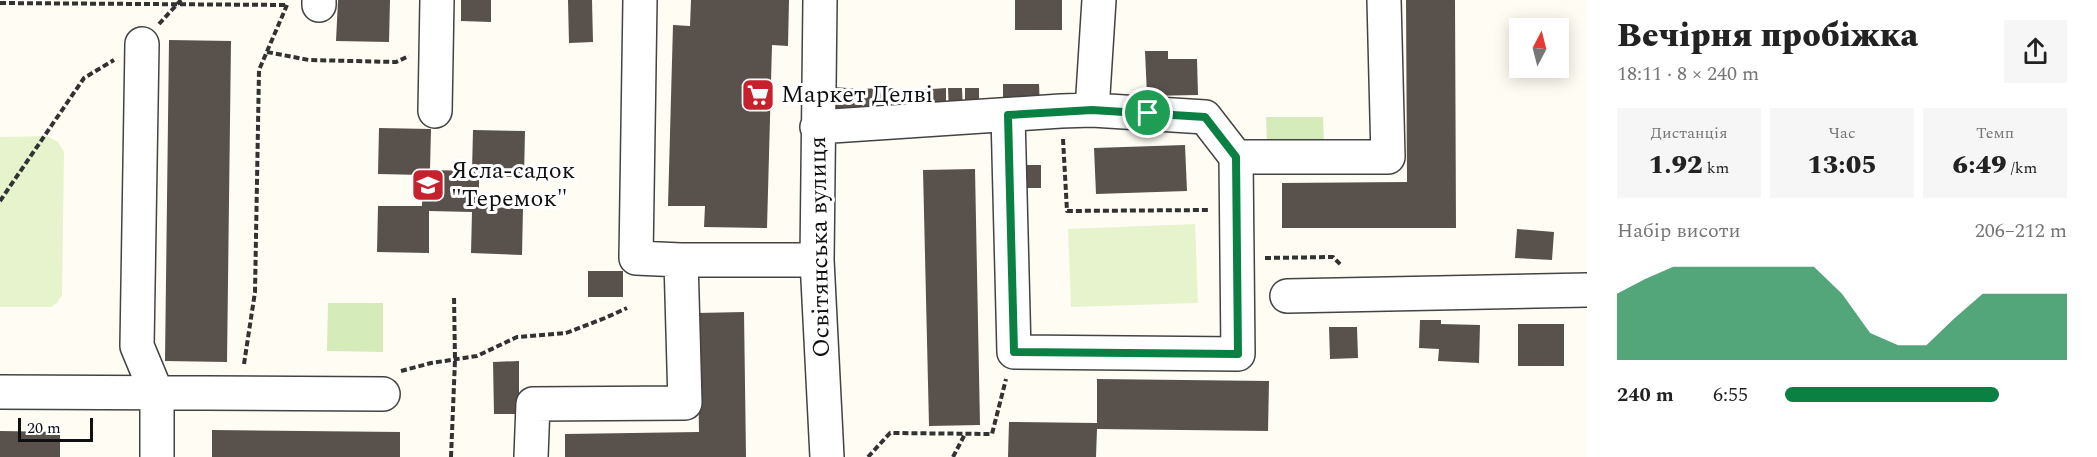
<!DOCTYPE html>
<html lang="uk">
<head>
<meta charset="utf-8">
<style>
  :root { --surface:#fff; --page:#f6f6f6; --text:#222; --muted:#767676; --accent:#0b8043 }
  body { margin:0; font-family:Spectral,serif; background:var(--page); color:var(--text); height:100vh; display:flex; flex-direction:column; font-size:22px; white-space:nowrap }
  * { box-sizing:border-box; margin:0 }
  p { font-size:20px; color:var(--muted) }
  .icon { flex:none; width:33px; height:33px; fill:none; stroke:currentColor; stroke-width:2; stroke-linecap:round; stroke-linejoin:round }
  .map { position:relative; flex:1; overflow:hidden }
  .panel { display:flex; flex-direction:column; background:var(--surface); width:510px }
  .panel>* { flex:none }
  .needle { width:39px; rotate:7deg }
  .fabs { position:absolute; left:1509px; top:18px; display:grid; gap:12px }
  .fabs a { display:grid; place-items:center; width:60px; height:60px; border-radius:0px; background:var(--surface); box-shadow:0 3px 15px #0003; font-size:30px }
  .scale { position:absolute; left:18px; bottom:15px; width:75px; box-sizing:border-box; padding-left:6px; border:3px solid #101010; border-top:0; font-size:16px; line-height:21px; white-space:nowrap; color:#101010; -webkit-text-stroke:4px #fff; paint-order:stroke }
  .pin { position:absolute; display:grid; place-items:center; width:51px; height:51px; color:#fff; margin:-26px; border:3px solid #fff; border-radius:50%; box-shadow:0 2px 6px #0007 }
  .round { display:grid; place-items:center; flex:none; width:63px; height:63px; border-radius:0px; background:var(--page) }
  .head { display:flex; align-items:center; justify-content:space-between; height:102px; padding:0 30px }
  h1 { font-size:33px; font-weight:800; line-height:45px }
  .stats { display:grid; grid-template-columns:repeat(3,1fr); gap:9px; height:102px; padding:6px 30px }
  .stats div { display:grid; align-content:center; border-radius:0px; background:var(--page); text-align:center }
  .stats b { font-size:26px; font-weight:800 }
  .stats small { font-size:16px; font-weight:400 }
  .stats p { font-size:16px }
  .chart { height:168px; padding:12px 30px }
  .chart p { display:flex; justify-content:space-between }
  .chart svg { width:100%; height:108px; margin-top:6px; fill:var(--accent); opacity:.7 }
  ul { padding:0 30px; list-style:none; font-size:20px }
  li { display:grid; grid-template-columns:96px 72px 1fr; align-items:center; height:45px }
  li i { height:15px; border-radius:8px; background:var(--accent) }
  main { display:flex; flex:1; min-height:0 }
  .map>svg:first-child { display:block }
  .green { fill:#d5ecba }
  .pitch { fill:#e7f3cd }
  .building { fill:#59514c }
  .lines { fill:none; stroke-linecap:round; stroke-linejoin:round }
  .minor-casing { stroke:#434343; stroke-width:36 }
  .path { stroke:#323232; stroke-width:4; stroke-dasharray:6 3; stroke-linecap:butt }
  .minor { stroke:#fff; stroke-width:33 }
  .route-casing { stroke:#fff; stroke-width:12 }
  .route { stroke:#0b8043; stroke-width:8 }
  .labels { text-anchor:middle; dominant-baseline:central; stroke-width:6; stroke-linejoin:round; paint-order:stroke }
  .poi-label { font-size:24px; fill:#101010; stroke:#fff; text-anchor:start }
  .street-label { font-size:24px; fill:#101010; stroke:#fff }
</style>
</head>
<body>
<main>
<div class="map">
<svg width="1587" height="457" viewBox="0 0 1587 457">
  <rect width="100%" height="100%" fill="#fffcf3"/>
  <!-- green -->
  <path class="green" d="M1266 117H1323L1324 144H1267Z
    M328 303H383V352L327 351Z"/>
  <!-- pitch -->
  <path class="pitch" d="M47 136 58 142 64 152 62 295 57 303 51 307H0V137Z
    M1195 224 1198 303 1071 307 1068 229Z"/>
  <!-- building -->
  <path class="building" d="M338 0H390L389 42 336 41Z
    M461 0H491V22L461 21Z
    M568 0H592L593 42 569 43Z
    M691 0H789L788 46 772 45 767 228 704 227 705 206H668L673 25 690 26Z
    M1015 0H1062V30H1015Z
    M1406 0H1455L1456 228H1282V183L1407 182Z
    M169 40 231 41 227 362 165 361Z
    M1145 51H1168V59H1197L1198 95 1147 96Z
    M1003 84H1039L1040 108H1003Z
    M833 87 862 89 863 112 833 110Z
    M877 88 878 111 864 112 863 89Z
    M880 88H894L895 111H880Z
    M946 88V111L932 112V89Z
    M948 88H962L963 111 949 112Z
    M965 88H979V111H965Z
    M916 89H930V112H916Z
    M900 90H914V113H900Z
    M379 128 431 129 430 170 472 171 473 130 525 131 524 177 479 176V207L523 208 522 255 471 253 472 212 429 211V253L377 252 378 206H422L423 175 378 174Z
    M1185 145 1187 191 1096 194 1094 148Z
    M1025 165H1041V188H1024Z
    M975 169 980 425 929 426 923 170Z
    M1517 229 1554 232 1552 260 1515 258Z
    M588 271H623V297H588Z
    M744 312 746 457H565V434L699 432 697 313Z
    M1420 320H1441V324L1480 325 1479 363 1438 361 1439 349 1419 348Z
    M1518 324H1564V366H1518Z
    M1329 327H1357L1358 358 1330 359Z
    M519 361V414H494L493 362Z
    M1097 379 1269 381 1268 431 1097 429 1096 457H1008L1009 422 1097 423Z
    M212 430 400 432V457H212Z
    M0 431 60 432V457H0Z"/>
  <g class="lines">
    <!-- minor casing -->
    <g class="minor-casing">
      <path id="minor" d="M640 0 636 258 681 260
        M820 0 817 260 827 457
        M319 5V0
        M142 44 137 346 157 394V457
        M1092 110 1099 0
        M435 111 437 0
        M817 127 1061 111 1092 110 1205 117 1236 157 1238 354 1014 352 1008 115
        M1236 157H1388L1384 0
        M1287 296 1587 290
        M0 392 383 394
        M531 457 533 404 685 403 681 260H817"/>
    </g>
    <!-- path -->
    <path class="path" d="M0 3 287 5
      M159 24 181 0
      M267 52 309 60 396 62 409 56
      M1063 139 1067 211 1209 210
      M0 201 84 78 114 60
      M1265 258 1333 257 1341 265
      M244 364 255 292 259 70 287 5
      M401 371 431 363 477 356 517 337 566 333 605 318 627 308
      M451 457 455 360 454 296
      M868 457 890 433 992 434 1006 379
      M953 457 965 434"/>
    <!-- minor -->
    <use href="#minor" class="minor"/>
  </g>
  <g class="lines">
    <!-- route casing -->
    <g class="route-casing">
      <path id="route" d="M1092 110 1205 117 1236 157 1238 354 1014 352 1008 115Z"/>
    </g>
    <!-- route -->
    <use href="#route" class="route"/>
  </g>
  <!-- icons -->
  <defs>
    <g id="supermarket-square" transform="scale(1.725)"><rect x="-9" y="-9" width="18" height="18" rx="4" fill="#c7212d" stroke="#fff"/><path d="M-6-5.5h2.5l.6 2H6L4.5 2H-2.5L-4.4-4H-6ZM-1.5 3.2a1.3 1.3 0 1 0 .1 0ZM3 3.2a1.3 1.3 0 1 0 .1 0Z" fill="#fff"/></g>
    <g id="school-square" transform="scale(1.725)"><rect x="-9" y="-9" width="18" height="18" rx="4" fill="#c7212d" stroke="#fff"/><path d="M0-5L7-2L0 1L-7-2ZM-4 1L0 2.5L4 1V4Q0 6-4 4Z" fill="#fff"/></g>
  </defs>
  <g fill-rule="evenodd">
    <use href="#supermarket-square" x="758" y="95"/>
    <use href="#school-square" x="428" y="185"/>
  </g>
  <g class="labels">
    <!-- poi labels -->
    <g class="poi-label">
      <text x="781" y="95">Маркет Делві</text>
      <text x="451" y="171">Ясла-садок<tspan x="451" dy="28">"Теремок"</tspan></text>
    </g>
    <!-- street labels -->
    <g class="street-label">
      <text transform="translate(820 247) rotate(-91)">Освітянська вулиця</text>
    </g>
  </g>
</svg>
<div class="fabs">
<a><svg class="needle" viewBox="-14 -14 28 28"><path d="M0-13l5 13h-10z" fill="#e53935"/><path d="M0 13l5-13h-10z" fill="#767676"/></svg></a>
</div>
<div class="scale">20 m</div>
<div class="pin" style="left:1148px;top:113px;background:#1e9e55"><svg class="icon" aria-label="arrive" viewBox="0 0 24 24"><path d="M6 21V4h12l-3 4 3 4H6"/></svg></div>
</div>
<section class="panel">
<div class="head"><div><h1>Вечірня пробіжка</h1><p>18:11 · 8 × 240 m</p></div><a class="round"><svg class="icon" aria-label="share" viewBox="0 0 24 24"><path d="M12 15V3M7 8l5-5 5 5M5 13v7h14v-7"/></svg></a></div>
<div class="stats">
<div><p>Дистанція</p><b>1.92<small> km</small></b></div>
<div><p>Час</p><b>13:05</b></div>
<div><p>Темп</p><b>6:49<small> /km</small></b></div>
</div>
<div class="chart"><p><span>Набір висоти</span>206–212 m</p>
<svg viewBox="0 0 160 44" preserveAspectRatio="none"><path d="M0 44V17L10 11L20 6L30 6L40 6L50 6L60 6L70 6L80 17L90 33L100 38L110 38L120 27L130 17L140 17L150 17L160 17V44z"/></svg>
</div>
<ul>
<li><b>240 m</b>6:55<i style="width:76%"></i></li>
</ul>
</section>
</main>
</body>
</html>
